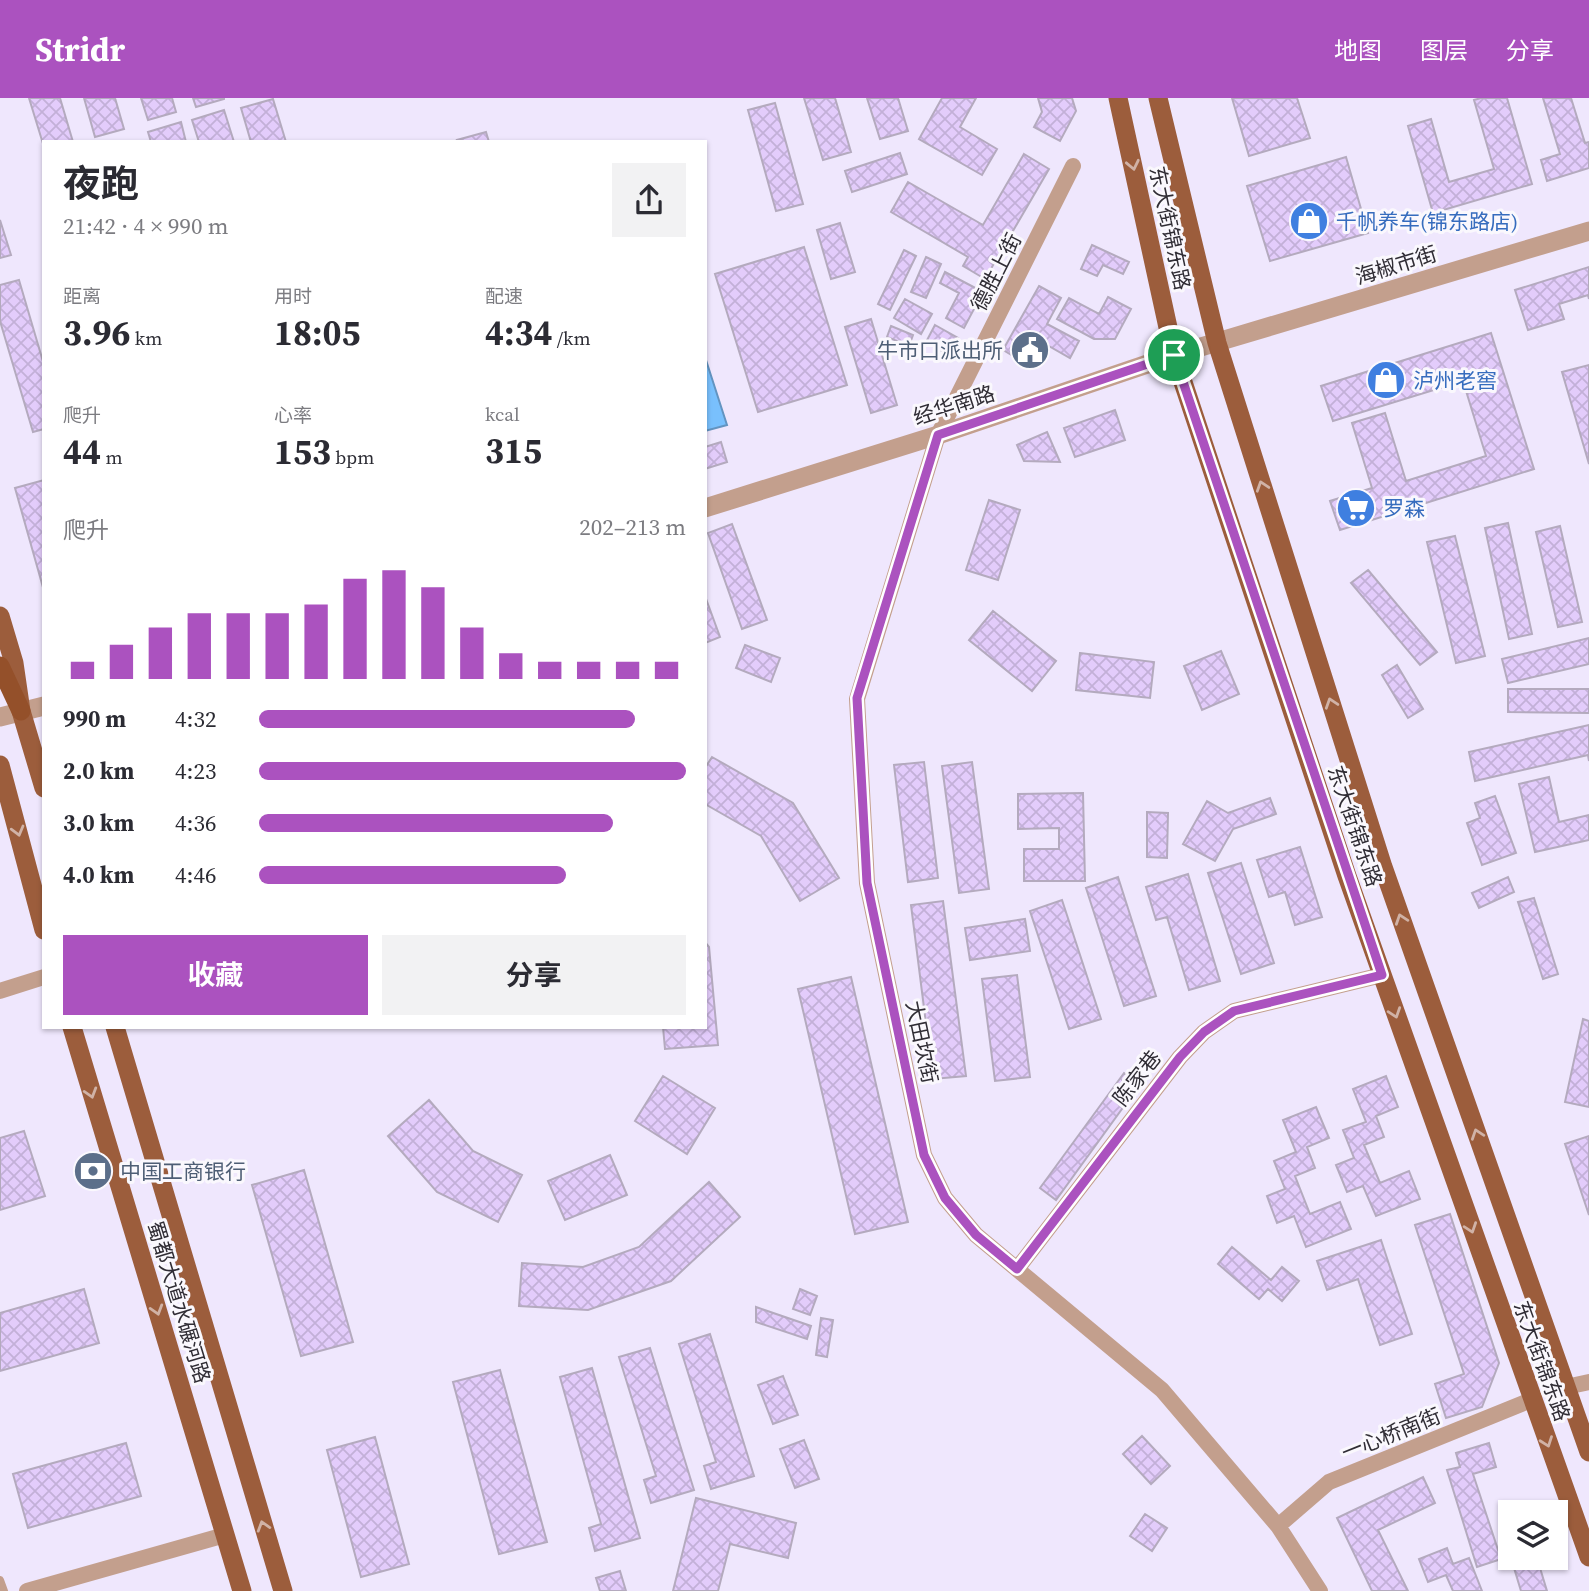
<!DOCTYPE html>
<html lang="zh">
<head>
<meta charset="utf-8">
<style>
  :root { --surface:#fff; --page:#f2f2f3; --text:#2b2b33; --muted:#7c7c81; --accent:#ab52bf }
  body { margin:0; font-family:"Source Serif 4","Noto Sans SC",serif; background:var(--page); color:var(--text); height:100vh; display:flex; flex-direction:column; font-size:26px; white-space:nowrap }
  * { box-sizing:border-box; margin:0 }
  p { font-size:23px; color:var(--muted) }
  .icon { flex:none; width:38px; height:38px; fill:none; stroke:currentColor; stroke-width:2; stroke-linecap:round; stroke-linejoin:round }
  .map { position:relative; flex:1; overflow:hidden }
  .drawer { position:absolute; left:42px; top:42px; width:665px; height:889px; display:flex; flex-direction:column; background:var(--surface); border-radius:0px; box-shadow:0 2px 5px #0004 }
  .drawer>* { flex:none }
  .buttons { position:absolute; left:1498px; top:1402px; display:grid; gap:14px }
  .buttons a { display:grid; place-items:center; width:70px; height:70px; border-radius:0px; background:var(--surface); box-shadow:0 2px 5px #0004; font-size:35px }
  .pin { position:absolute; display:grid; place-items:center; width:60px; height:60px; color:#fff; margin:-30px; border:4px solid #fff; border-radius:50%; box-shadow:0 2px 7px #0007 }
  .round { display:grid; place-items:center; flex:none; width:74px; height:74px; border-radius:0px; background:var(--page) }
  .headline { display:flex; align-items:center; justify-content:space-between; height:119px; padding:0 21px }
  h1 { font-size:38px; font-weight:700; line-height:52px }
  .metrics { display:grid; grid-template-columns:repeat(3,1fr); gap:10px; height:119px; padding:7px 21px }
  .metrics div { display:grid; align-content:center }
  .metrics b { font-size:35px; font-weight:700 }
  .metrics small { font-size:19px; font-weight:400 }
  .metrics p { font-size:19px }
  .chart { height:196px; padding:14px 21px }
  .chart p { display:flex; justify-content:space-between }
  .chart svg { width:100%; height:126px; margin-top:7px; stroke:var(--accent); stroke-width:6 }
  .button { display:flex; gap:14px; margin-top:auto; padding:14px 21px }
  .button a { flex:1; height:80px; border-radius:0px; background:var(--accent); color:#fff; font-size:28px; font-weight:700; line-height:80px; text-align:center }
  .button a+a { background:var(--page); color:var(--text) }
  ul { padding:0 21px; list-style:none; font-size:23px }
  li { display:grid; grid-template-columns:112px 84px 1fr; align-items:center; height:52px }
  li i { height:18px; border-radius:9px; background:var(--accent) }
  header { display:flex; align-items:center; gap:42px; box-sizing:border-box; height:98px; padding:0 35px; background:var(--accent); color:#fff }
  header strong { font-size:33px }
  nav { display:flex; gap:38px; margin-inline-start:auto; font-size:24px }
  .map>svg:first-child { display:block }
  .water { fill:#79c0fd; stroke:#6394c1; stroke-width:2 }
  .building { fill:url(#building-cross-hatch); stroke:#b4aabe; stroke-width:2 }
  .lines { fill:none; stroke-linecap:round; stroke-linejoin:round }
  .service { stroke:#c39f8d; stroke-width:8 }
  .minor { stroke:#c39f8d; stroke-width:16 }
  .tertiary { stroke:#c39f8d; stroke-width:19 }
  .primary { stroke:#9c5d3c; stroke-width:19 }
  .trunk { stroke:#94502a; stroke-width:19 }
  .oneway { stroke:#d0b2a6 }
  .route-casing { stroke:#fff; stroke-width:14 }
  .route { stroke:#ab52bf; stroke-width:9 }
  .labels { text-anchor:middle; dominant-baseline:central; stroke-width:6; stroke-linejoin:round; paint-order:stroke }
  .shop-label { font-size:21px; fill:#366cbe; stroke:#faf8fd; text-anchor:start }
  .street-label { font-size:21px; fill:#302d35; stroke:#faf8fd }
  .service-label { font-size:21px; fill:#4e5e75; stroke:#faf8fd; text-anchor:end }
</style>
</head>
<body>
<header>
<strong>Stridr</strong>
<nav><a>地图</a><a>图层</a><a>分享</a></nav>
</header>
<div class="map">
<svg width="1589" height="1493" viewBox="0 0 1589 1493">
  <defs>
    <pattern id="building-cross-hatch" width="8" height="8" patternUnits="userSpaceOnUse" patternTransform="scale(1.75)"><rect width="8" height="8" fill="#e3ccfb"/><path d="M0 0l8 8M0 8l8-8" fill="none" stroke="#c3b0d8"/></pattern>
  </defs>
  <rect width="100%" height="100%" fill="#efe7fd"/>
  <!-- water -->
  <path class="water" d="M705 259 727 327 705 333Z"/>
  <!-- building -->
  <path class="building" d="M29 0H60L73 44H44V49Z
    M84 0H115L124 31 95 39Z
    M141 0H172L176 14 148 22Z
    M193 0H224V1L196 9Z
    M804 0H835L851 54 823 62Z
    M867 0H898L908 33 880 41Z
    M942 0H976L960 29 997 51 982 77 919 41Z
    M1038 0H1072L1076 13 1060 43 1034 29 1042 14Z
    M1232 0H1297L1310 40 1249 58Z
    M1481 0H1507L1532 86 1433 115 1408 28 1431 21 1449 84 1494 71 1474 2Z
    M1543 0H1571L1585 45 1589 44V70L1547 83 1541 62 1560 56Z
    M273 1 286 44H251L241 10Z
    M775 5 803 106 776 113 748 12Z
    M224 12 234 44H199L192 22Z
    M181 24 186 44H151L148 34Z
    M486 34 489 44H458L457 42Z
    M900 55 907 76 852 94 845 73Z
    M1024 56 1049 71 985 181 963 168 968 159 891 114 908 84 983 127Z
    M1346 59 1368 135 1270 163 1247 88Z
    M0 122 11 157 0 160Z
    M840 125 855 174 831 181 817 132Z
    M1092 147 1129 164 1123 176 1103 167 1097 178 1081 171Z
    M804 149 847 287 758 314 715 176Z
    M904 152 916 158 890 212 878 206Z
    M926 159 941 166 926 200 911 194Z
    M1589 169V201L1588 197 1559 206 1564 221 1528 232 1515 192Z
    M945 174 983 194 964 230 946 220 959 195 940 185Z
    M19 182 44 267V331L33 334 0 223V187Z
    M1039 188 1061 200 1047 226 1079 243 1070 260 1033 239 1020 262 1003 252Z
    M1108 199 1131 211 1115 241H1094L1057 221 1069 200 1099 216Z
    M905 201 932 216 921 236 894 220Z
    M871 221 897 307 871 315 845 229Z
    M935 227 958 240 949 257 926 244Z
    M891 228 913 237 909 248 887 239Z
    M1491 235 1534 371 1340 432 1330 403 1372 390 1352 325 1385 315 1406 383 1486 358 1463 283 1333 323 1321 288Z
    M1589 267V366L1562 274Z
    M1115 312 1125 342 1075 359 1064 330Z
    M1047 334 1060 364 1024 363 1017 347Z
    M721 344 727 364 705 371V349Z
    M44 382V493L15 390Z
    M989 402 1020 412 998 482 966 472Z
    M1508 425 1532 536 1509 541 1485 430Z
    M732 426 767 522 742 531 708 435Z
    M1560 428 1582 524 1558 529 1536 434Z
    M1455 438 1485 558 1456 565 1427 444Z
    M1368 472 1437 554 1420 567 1351 485Z
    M705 498 720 539 705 545Z
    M993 513 1056 563 1032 593 969 542Z
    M1589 540V566L1508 585 1502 561Z
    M745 547 780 560 771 584 736 570Z
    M1221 553 1239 596 1202 612 1184 568Z
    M1080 555 1154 564 1150 600 1076 592Z
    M1397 567 1423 611 1408 620 1382 577Z
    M1508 591H1589V615L1508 614Z
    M1589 627V663L1588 657 1475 683 1469 654Z
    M712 659 793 705 839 780 800 803 761 738 705 706V670Z
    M924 664 938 780 908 784 894 667Z
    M972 664 989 791 959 795 942 668Z
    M1549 679 1559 724 1589 717V742L1535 754 1519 686Z
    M1083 695 1085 783H1024V751H1059V730L1018 731V696Z
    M1495 698 1516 755 1482 767 1467 725 1480 720 1475 705Z
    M1270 700 1276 716 1233 731 1215 763 1183 746 1207 703 1228 715Z
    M1147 714 1168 715 1167 760 1147 759Z
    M1300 749 1322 819 1295 827 1285 794 1269 799 1257 762Z
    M1241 765 1274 865 1241 876 1208 775Z
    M1188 776 1220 883 1189 892 1167 819 1156 822 1146 789Z
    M1118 779 1156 898 1124 908 1086 790Z
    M1508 779 1514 794 1479 810 1472 795Z
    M1534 800 1558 876 1543 881 1518 804Z
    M1062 802 1101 921 1069 931 1030 813Z
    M943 803 966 978 933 981 911 807Z
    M1025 821 1030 853 970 862 965 830Z
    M705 844 709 849 718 947 665 951 663 929H705Z
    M1017 877 1030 979 995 983 982 881Z
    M851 879 908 1124 855 1136 798 891Z
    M1583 921 1589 923V1009L1565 1004Z
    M1124 975 1140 986 1056 1102 1040 1090Z
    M663 978 715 1010 687 1056 635 1023Z
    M1386 978 1398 1009 1376 1018 1384 1039 1364 1047 1380 1085 1409 1073 1420 1101 1376 1118 1363 1088 1347 1094 1336 1067 1354 1060 1343 1032 1366 1024 1353 991Z
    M429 1002 473 1053 522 1077 498 1124 437 1094 388 1038Z
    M1316 1009 1329 1040 1307 1049 1315 1070 1295 1078 1310 1116 1340 1104 1351 1131 1306 1149 1294 1118 1277 1125 1267 1098 1285 1091 1274 1063 1296 1054 1283 1022Z
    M24 1033 45 1098 0 1112V1040Z
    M1589 1038V1117L1565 1046Z
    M610 1057 627 1097 565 1122 548 1083Z
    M304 1072 353 1244 301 1258 252 1087Z
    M709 1084 740 1119 671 1183 588 1212 519 1208 522 1165 583 1169 639 1149Z
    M1450 1116 1499 1265 1482 1309 1446 1320 1435 1286 1464 1276 1415 1127Z
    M1381 1142 1412 1236 1380 1247 1358 1181 1327 1192 1317 1163Z
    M1232 1149 1271 1182 1282 1169 1299 1183 1282 1203 1268 1191 1259 1201 1218 1166Z
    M84 1191 99 1245 0 1273V1215Z
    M800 1191 817 1198 810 1217 793 1211Z
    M756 1209 811 1228 807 1241 756 1224Z
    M821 1220 833 1222 827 1259 816 1257Z
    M710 1236 754 1378 711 1391 704 1368 716 1364 679 1246Z
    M650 1250 694 1392 651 1405 644 1382 656 1378 619 1259Z
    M592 1270 640 1440 595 1453 589 1430 601 1426 560 1279Z
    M500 1272 547 1444 499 1456 453 1284Z
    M783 1278 798 1317 773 1326 758 1287Z
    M1142 1338 1170 1368 1151 1386 1123 1356Z
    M375 1339 409 1466 361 1479 327 1352Z
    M804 1342 819 1381 795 1390 780 1351Z
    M126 1345 141 1398 28 1430 13 1376Z
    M1489 1345 1496 1369 1473 1376 1501 1461 1477 1469 1447 1372 1460 1369 1456 1355Z
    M1423 1379 1435 1405 1378 1432 1408 1493H1372L1337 1420Z
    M696 1400 796 1425 788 1460 730 1446 718 1493H673Z
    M1145 1416 1167 1430 1152 1453 1130 1438Z
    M1447 1450 1453 1466 1469 1460 1482 1493H1453L1446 1477 1428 1484 1419 1461Z
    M1511 1460H1537L1547 1493H1521Z
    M620 1473 626 1493H600L596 1480Z"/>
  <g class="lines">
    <!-- service -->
    <path class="service" d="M0 1482 4 1493"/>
    <!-- minor -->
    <path class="minor" d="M1073 68 938 337 857 601 867 785 924 1057 945 1100 976 1137 1162 1292 1278 1428 1320 1493
      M0 893 44 879
      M1017 1171 1180 959 1204 934 1234 913 1382 877
      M1566 1289 1589 1284
      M1278 1428 1329 1384 1531 1302
      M27 1493 225 1437"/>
    <!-- tertiary -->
    <path class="tertiary" d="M705 410 938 337 1174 257 1589 133
      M0 619 44 608"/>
    <!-- primary -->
    <path class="primary" d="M1118 0 1174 257 1347 778 1589 1459
      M1158 0 1217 245 1383 769 1589 1354
      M0 518 14 565 21 613 44 690
      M0 667 44 832
      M72 929 242 1493
      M115 929 283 1493"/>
    <!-- trunk -->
    <path class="trunk" d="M0 568 21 613"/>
  </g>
  <!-- one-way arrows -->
  <defs><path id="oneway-chevron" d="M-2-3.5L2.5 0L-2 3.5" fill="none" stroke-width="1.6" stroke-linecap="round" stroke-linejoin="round" transform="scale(1.75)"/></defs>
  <g class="oneway">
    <use href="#oneway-chevron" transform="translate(1133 67) rotate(78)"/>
    <use href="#oneway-chevron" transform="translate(1262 388) rotate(-108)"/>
    <use href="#oneway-chevron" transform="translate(1331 605) rotate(-108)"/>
    <use href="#oneway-chevron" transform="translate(18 733) rotate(75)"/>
    <use href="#oneway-chevron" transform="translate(1401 821) rotate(-109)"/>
    <use href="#oneway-chevron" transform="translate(1395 915) rotate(71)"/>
    <use href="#oneway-chevron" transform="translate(91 995) rotate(73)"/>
    <use href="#oneway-chevron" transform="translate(1477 1036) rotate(-109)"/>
    <use href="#oneway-chevron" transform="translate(1471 1130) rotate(71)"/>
    <use href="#oneway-chevron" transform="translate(157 1212) rotate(73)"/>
    <use href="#oneway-chevron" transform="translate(1547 1344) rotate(70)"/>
    <use href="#oneway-chevron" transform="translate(263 1428) rotate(-107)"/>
  </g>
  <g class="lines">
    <!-- route casing -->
    <g class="route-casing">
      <path id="route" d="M1174 257 1382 877 1234 913 1204 934 1180 959 1017 1171 976 1137 945 1100 924 1057 867 785 857 600 938 337Z"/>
    </g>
    <!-- route -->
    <use href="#route" class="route"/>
  </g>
  <!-- icons -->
  <defs>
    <g id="shop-disc" transform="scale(2.0125)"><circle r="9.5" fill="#3f7fe0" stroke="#faf8fd"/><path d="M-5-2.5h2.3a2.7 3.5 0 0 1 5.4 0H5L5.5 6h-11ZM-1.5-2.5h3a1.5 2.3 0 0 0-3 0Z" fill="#fff"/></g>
    <g id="civic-disc" transform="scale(2.0125)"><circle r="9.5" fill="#5c6f8a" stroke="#faf8fd"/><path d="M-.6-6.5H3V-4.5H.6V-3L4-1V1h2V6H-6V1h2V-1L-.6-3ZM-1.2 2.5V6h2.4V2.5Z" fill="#fff"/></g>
    <g id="supermarket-disc" transform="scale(2.0125)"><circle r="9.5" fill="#3f7fe0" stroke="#faf8fd"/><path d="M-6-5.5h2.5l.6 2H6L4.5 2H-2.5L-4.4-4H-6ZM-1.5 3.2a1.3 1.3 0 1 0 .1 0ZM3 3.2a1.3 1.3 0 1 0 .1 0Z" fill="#fff"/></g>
    <g id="bank-disc" transform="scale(2.0125)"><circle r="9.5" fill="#5c6f8a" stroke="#faf8fd"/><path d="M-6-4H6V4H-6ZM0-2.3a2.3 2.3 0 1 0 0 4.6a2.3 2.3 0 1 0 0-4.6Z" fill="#fff"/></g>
  </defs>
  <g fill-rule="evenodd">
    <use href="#shop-disc" x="1309" y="123"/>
    <use href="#civic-disc" x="1030" y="252"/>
    <use href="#shop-disc" x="1386" y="282"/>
    <use href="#supermarket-disc" x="1356" y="410"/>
    <use href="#bank-disc" x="93" y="1073"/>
  </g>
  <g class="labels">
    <!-- shop labels -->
    <g class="shop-label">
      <text x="1336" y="123">千帆养车(锦东路店)</text>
      <text x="1413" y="282">泸州老窖</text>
      <text x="1383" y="410">罗森</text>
    </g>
    <!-- street labels -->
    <g class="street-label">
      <text transform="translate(1170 130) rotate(78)">东大街锦东路</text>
      <text transform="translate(1396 167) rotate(-17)">海椒市街</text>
      <text transform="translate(996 174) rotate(-63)">德胜上街</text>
      <text transform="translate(954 307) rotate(-18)">经华南路</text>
      <text transform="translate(1355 728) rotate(71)">东大街锦东路</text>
      <text transform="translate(922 944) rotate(78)">大田坎街</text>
      <text transform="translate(1137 980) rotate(-52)">陈家巷</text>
      <text transform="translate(179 1204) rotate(73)">蜀都大道水碾河路</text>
      <text transform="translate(1542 1263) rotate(70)">东大街锦东路</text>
      <text transform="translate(1391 1336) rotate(-22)">一心桥南街</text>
    </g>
    <!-- service labels -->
    <g class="service-label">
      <text x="1003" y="252">牛市口派出所</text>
      <text x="120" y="1073" text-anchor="start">中国工商银行</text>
    </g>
  </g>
</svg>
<div class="buttons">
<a><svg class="icon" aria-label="layers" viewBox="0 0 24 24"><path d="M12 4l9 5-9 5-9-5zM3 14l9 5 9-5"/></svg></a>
</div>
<div class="pin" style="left:1174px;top:257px;background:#1e9e55"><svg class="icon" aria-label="arrive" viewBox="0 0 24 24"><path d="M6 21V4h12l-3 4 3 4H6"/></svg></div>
<section class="drawer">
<div class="headline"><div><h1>夜跑</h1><p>21:42 · 4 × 990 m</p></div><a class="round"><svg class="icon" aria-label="share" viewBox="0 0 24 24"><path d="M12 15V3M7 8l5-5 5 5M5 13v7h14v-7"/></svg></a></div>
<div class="metrics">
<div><p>距离</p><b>3.96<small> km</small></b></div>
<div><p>用时</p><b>18:05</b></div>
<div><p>配速</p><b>4:34<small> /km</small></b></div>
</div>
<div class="metrics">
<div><p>爬升</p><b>44<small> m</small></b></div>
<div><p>心率</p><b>153<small> bpm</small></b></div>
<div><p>kcal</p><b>315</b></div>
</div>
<div class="chart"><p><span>爬升</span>202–213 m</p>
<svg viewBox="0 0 160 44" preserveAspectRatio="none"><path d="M5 44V38M15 44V32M25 44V26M35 44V21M45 44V21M55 44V21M65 44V18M75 44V9M85 44V6M95 44V12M105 44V26M115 44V35M125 44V38M135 44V38M145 44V38M155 44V38"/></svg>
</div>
<ul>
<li><b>990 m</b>4:32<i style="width:88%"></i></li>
<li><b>2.0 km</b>4:23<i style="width:100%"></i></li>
<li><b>3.0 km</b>4:36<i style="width:83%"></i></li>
<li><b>4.0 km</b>4:46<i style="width:72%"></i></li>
</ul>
<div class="button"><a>收藏</a><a>分享</a></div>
</section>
</div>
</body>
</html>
